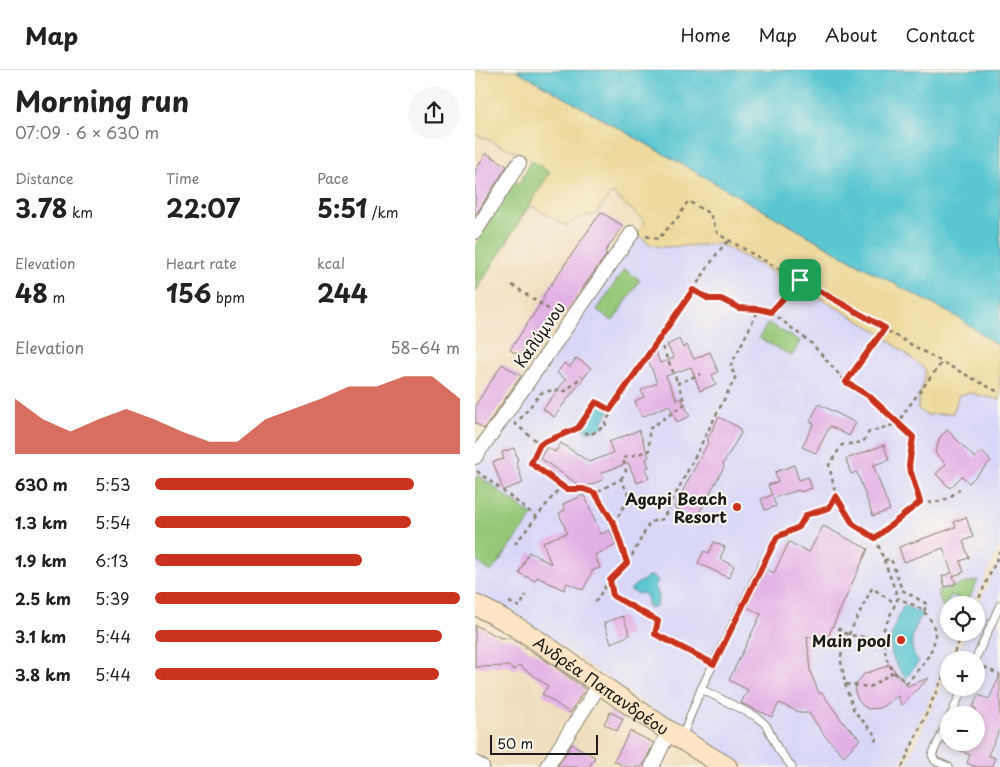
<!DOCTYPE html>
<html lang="en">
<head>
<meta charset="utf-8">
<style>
  :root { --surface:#fff; --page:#f6f6f6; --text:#222; --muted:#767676; --line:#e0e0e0; --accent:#c8321e }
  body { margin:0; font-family:"Playpen Sans",sans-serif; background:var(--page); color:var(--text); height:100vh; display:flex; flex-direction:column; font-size:19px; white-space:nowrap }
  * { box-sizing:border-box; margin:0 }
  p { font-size:16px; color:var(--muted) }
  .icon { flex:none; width:28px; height:28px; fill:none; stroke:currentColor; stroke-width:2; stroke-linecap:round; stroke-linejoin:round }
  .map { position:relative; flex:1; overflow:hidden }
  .details { display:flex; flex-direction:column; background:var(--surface); width:475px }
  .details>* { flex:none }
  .fabs { position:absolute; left:465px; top:526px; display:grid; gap:10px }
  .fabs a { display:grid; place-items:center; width:45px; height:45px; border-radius:50%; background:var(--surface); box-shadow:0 2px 8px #0003; font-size:25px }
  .scale { position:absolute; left:15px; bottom:12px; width:108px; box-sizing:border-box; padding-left:5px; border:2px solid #1c1c1c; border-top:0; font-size:14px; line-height:18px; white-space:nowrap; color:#1c1c1c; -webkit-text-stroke:4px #fbf7ec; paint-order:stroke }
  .pin { position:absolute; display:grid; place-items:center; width:42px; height:42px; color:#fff; margin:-21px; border-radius:10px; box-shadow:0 2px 8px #0006 }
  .round { display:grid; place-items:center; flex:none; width:52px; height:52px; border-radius:26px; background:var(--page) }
  .overview { display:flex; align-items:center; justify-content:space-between; height:85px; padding:0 15px }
  h1 { font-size:28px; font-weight:700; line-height:38px }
  .figures { display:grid; grid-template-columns:repeat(3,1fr); gap:8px; height:85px; padding:5px 15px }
  .figures div { display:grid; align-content:center }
  .figures b { font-size:25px; font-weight:700 }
  .figures small { font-size:14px; font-weight:400 }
  .figures p { font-size:14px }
  .chart { height:140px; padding:10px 15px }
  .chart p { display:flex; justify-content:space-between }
  .chart svg { width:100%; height:90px; margin-top:5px; fill:var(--accent); opacity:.7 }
  ul { padding:0 15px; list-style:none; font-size:16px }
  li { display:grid; grid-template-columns:80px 60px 1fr; align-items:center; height:38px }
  li i { height:12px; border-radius:6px; background:var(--accent) }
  header { display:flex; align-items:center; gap:30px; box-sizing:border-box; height:70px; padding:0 25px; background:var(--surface); border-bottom:1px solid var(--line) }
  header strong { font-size:24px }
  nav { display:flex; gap:28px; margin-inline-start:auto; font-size:18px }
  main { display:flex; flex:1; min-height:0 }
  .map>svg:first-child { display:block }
  .built { fill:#d9d7f7; fill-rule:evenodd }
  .green { fill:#95c777; stroke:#58724a }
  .sand { fill:#eeda9e; stroke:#857b5d }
  .water { fill:#5ac6d2; stroke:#3b7177 }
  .building { fill:#e3b0e5 }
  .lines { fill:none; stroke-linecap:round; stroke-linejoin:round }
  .lane-casing { stroke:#867e6d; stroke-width:9 }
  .street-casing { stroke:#867e6d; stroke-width:16 }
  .secondary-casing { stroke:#867e6d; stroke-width:22 }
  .path { stroke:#867e6d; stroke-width:2.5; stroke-dasharray:4 4; stroke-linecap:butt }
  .lane { stroke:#fff; stroke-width:7 }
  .street { stroke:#fff; stroke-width:14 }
  .secondary { stroke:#fde5c5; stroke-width:20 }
  .route-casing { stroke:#fff; stroke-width:10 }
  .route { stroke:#c8321e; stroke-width:6 }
  .poi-dot { fill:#c8321e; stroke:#fbf7ec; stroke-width:2 }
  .labels { text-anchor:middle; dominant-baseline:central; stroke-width:4; stroke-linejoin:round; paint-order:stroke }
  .street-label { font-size:16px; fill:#1c1c1c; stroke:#fbf7ec }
  .poi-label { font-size:16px; font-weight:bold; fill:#1c1c1c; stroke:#fbf7ec; text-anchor:end }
</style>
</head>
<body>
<header>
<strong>Map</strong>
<nav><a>Home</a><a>Map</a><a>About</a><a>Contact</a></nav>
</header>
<main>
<section class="details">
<div class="overview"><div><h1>Morning run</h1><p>07:09 · 6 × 630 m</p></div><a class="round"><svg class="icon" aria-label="share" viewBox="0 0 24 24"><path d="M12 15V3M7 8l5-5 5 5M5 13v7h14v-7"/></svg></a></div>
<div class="figures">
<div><p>Distance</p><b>3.78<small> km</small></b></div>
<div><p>Time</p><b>22:07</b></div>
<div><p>Pace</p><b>5:51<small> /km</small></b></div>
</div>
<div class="figures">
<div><p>Elevation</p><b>48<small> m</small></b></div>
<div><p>Heart rate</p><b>156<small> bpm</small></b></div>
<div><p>kcal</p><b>244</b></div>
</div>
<div class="chart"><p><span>Elevation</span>58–64 m</p>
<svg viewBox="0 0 160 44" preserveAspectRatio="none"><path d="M0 44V17L10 27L20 33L30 27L40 22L50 27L60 33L70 38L80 38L90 27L100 22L110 17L120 11L130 11L140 6L150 6L160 17V44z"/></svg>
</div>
<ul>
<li><b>630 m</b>5:53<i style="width:85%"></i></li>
<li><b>1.3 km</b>5:54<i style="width:84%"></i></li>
<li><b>1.9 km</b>6:13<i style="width:68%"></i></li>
<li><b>2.5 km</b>5:39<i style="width:100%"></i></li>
<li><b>3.1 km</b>5:44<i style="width:94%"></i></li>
<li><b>3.8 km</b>5:44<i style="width:93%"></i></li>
</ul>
</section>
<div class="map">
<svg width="525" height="697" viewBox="0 0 525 697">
  <rect width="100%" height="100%" fill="#fbf7ec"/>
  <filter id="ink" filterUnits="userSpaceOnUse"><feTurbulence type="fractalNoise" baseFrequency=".02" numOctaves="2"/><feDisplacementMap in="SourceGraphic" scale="10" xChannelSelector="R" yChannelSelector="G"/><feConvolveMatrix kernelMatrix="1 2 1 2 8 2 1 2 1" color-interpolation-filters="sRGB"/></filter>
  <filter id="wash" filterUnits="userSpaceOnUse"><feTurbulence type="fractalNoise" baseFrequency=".0096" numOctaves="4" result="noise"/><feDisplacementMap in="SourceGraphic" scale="20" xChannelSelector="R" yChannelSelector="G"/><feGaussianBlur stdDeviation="1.12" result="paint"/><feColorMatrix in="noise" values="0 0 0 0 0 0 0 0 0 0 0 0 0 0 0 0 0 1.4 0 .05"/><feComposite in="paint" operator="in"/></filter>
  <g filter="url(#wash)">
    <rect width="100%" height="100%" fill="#f0dfbe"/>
    <!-- built -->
    <path class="built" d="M166 167 177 175 210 177 245 174 317 212 402 261 450 299 448 315 443 325V339L446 342 478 343 484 325 495 323 525 330V476L498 535H474V562L485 563 424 697H275L206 659 33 539 0 524V397L96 254 151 178Z
      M525 488V697H430L474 600V618H501V590H478L491 563 501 562V540ZM474 645H501V672H474Z"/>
    <!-- green -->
    <path class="green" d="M56 90 75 102 0 223V176L37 112 45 113Z
      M149 199 165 210 138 251 122 240Z
      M293 253 325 271 317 286 284 268Z
      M3 405 58 446 16 502 0 490V409Z
      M503 510 492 533 476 525 469 540 462 521Z"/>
    <!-- sand -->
    <path class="sand" d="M0 0H41L390 198 484 248 525 277V330L495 323 484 325 478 343 452 345 443 339C442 324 451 314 450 299L402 261 317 212 245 174 187 177 177 175 162 165 170 151 137 123 119 146C107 145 101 149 91 156L55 135 75 102 49 86 0 64Z"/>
    <!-- water -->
    <path class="water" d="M41 0H525V277L484 248 390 198Z
      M121 334 134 341 127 352 130 355 119 361 116 359 114 362 107 358 113 350 110 348Z
      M174 505 183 510 180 516 184 526 181 537H174L172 533 173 529 170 524 165 523 163 524 155 520C161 512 171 511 174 505Z
      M429 535 447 544C439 560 430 576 444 591L431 608C407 580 415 564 429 535Z"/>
    <g id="blocks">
      <!-- building -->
      <path class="building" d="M11 83 32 96 0 146V101Z
        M126 142 148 156 130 182 132 184 91 241 84 236 55 279 51 277 45 286 35 280 70 227 68 226Z
        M204 269 208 278 212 275 219 289 235 282 243 302 237 305 241 314 225 321 216 297 191 306 202 330 206 328 215 346 202 352 194 335 167 347 160 331 169 327 166 320 182 313 171 284 180 280 185 293 199 288 192 275Z
        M101 288 116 298 79 347 68 339 91 309 82 303 89 293 95 297Z
        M27 294 46 306 9 359 0 353V336Z
        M344 334 381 353 374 366 355 356 341 383 327 377 339 353 335 351Z
        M244 347 263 357 266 363 248 394 249 397 221 449 199 437 234 371 232 370Z
        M164 360 174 387 171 389 174 397 170 399 174 408 162 413 153 393 126 403 129 409 108 418 65 388 72 377 80 382 86 373 114 392 138 383 134 372Z
        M472 360 500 388 506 381 516 391 494 413 487 406 475 418 461 404 471 394 460 383 465 367Z
        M409 375 414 390 398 395 415 440 398 446 382 402 376 404 371 389Z
        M39 378 43 390 41 391 48 413 28 420 18 392 29 389 27 382Z
        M319 395 324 410 333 407 337 418 325 422 324 420 298 428 301 436 290 440 286 429 297 425 293 415 303 412 300 402Z
        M109 425 126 464 135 460 141 475 120 485 125 498 118 500 108 520 92 513 89 520 62 507 60 511 44 503 54 482 76 494 68 472 92 463 84 443 90 440 88 434Z
        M491 447 498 467 488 471 494 488 485 491 489 502 478 506 481 514 470 517 467 506 477 503 468 478 429 492 424 477 481 457 479 452Z
        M348 456 393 479 350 573 332 566 335 601 344 623H347L368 652 385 669 369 686 350 666 334 643H326L304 633 297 647 266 633 273 620 254 610 286 544 272 537 291 499 299 503 314 472 334 482Z
        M239 472 250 477 245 489 259 496 254 508 223 493 229 481 234 483Z
        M148 546 155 565 136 573 129 553Z
        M0 555 26 568H36L73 592 110 619 95 643 67 624 73 616 44 595 40 600 34 596 0 597Z
        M412 594 415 595 432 616 454 608 426 635 423 626 405 638 393 639 387 635 382 628 380 621 382 613 389 604 412 596Z
        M525 605V659L513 685 520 688 516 697H501L492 693 495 685 469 673 501 672V639L498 637 503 625 514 629Z
        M135 642 148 649 142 661 129 654Z
        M155 661 179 673 167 697H150L139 691Z
        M97 674 120 687 114 697H82Z"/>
    </g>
  </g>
  <g filter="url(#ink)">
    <use href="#blocks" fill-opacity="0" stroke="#867e6d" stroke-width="1"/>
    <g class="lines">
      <!-- lane casing -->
      <g class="lane-casing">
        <path id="lane" d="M500 590 525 535
          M226 619 282 647 291 655 303 679 317 697
          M476 645 488 618
          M474 649 457 685 460 691 474 697
          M207 667 226 619 288 493"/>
      </g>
      <!-- street casing -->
      <g class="street-casing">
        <path id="street" d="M0 162 44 93
          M0 387 157 163
          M0 693 7 697
          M72 697 125 614
          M177 697 194 661"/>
      </g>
      <!-- secondary casing -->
      <g class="secondary-casing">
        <g id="secondary">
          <path id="s1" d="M0 535C46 556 84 586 125 614 166 643 209 672 252 697"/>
        </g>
      </g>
      <!-- path -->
      <path class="path" d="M171 166 183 169 204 146 213 131 235 144 243 164 467 292 525 323
        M37 215 84 246
        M218 220 243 182 254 170
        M296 242 325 210
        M184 270 203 313
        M371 312 409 259
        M135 340 121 332 103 358 115 365 131 355 130 352 137 342 135 340 218 220 234 229H246L264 238 284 239 296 242 336 273 371 312 394 325 425 353
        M45 349 66 323 78 320 91 321 107 306
        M39 353 65 374
        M103 358 65 374 56 393 91 419H108L120 423
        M2 401 62 447
        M146 409 151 401 148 388 174 381V359L210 334 203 313 226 304
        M445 432C463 434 471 431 485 419
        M139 454 120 423 146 409 154 426 139 454 153 493 135 510 138 526 183 551 180 564 231 590
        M400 467 378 454 361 426 354 395 367 375 388 372 394 362 425 353
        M40 474 87 415
        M293 484 302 467 324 457 331 445 354 438 361 426
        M409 490 423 528 408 561 411 587 418 602 432 613C449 593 474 568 450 543 444 536 431 532 423 528
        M153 493 175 452 188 449 261 306 255 297 284 239
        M34 532 45 537 51 525
        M120 532 134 511
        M501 535 525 482
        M449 541 452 534 427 520 416 489 409 490 400 467 445 432 434 396 438 367 425 353 428 344 467 292
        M363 558 373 565 409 569
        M476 590 488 562
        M509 597 525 605
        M418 602 395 617 370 614 366 591 367 578 397 518 420 533
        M370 614 379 641 402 667 398 675
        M427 697 474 594"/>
      <!-- lane -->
      <use href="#lane" class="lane"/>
      <!-- street -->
      <use href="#street" class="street"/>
      <!-- secondary -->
      <use href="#secondary" class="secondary"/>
    </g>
  </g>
  <g class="lines" filter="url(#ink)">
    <!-- route casing -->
    <g class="route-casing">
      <path id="route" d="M325 210 410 258 371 312 394 326 438 367 434 396 445 432 400 468 378 454 361 426 354 438 331 445 324 457 302 467 239 594 180 564 183 551 138 526 135 510 152 493 139 454 120 423 108 419H91L56 393 65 374 103 358 121 332 135 340 218 220 234 229H246L264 238 284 239 296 242Z"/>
    </g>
    <!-- route -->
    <use href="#route" class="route"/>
  </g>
  <!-- markers -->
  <g class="poi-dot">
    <circle cx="262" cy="437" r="5"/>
    <circle cx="426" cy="570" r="5"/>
  </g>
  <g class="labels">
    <!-- street labels -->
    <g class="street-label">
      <text transform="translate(64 264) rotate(-55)">Καλύμνου</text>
      <text stroke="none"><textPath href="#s1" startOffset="150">Ανδρέα Παπανδρέου</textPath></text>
    </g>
    <!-- poi labels -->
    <g class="poi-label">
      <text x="252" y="428">Agapi Beach<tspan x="252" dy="18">Resort</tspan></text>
      <text x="416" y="570">Main pool</text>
    </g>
  </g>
</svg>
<div class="fabs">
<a><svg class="icon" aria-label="locate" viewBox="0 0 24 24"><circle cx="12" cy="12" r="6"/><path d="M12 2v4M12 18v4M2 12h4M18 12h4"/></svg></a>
<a>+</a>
<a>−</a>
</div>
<div class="scale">50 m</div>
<div class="pin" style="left:325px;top:210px;background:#1e9e55"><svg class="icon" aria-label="arrive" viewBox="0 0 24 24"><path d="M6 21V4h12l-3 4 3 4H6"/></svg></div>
</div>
</main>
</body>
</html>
